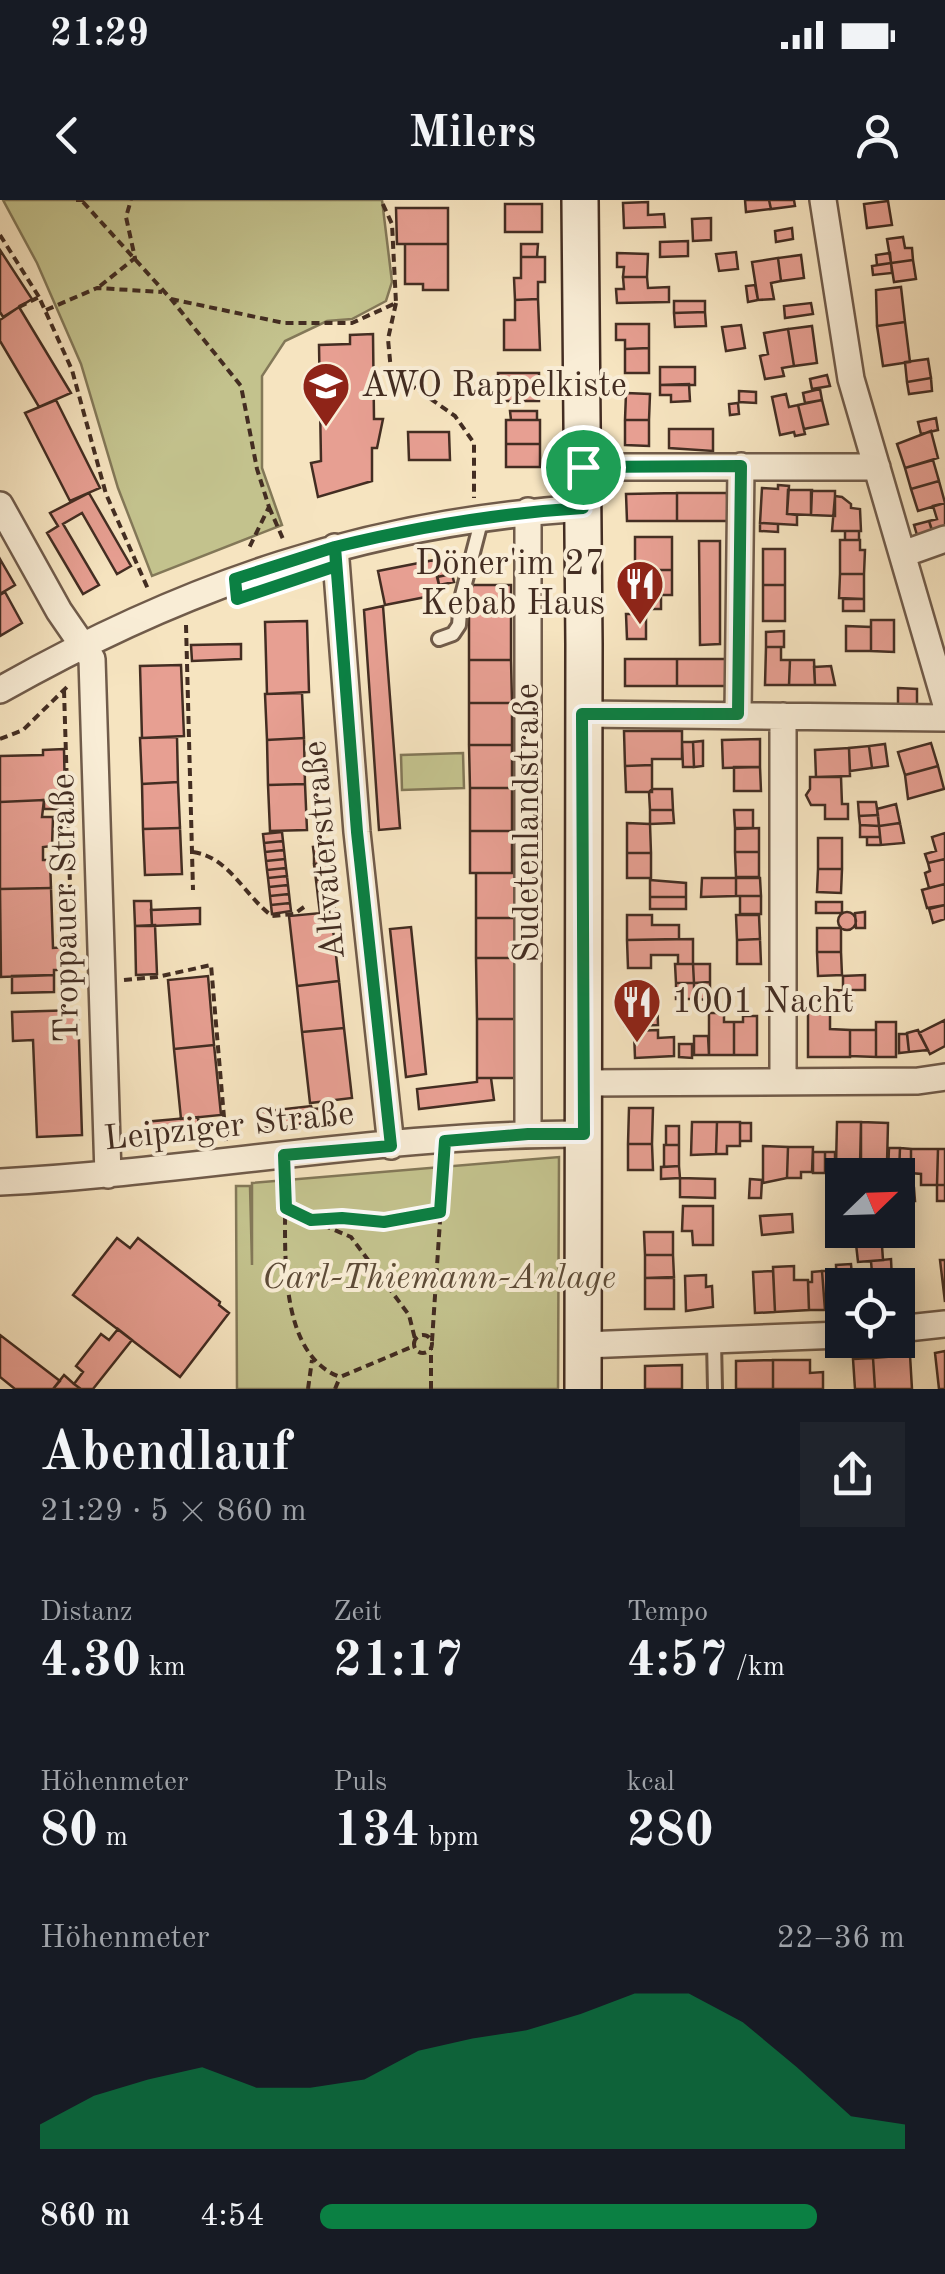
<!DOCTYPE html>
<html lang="de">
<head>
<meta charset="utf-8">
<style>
  :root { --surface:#171b24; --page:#20242c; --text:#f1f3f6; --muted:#9ea1a6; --accent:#0b8043 }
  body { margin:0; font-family:"Old Standard TT",serif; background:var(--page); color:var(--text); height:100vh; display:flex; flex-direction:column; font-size:38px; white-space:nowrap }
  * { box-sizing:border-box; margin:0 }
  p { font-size:32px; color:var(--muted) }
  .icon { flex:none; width:55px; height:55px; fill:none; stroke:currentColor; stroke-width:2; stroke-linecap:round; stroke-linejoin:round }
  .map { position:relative; height:1189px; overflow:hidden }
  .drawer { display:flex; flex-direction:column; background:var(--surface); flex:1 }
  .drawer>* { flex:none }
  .needle { width:65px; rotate:67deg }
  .buttons { position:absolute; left:825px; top:958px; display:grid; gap:20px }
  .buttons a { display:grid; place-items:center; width:90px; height:90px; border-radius:0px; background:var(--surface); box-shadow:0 5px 25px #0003; font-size:50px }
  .pin { position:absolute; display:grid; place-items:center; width:85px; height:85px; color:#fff; margin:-42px; border:5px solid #fff; border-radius:50%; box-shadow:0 2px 10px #0007 }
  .round { display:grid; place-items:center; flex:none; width:105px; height:105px; border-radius:0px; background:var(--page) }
  .head { display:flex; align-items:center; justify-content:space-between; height:170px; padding:0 40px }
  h1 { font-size:55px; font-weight:700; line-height:75px }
  .stats { display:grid; grid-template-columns:repeat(3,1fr); gap:15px; height:170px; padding:10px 40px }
  .stats div { display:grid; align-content:center }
  .stats b { font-size:50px; font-weight:700 }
  .stats small { font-size:28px; font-weight:400 }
  .stats p { font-size:28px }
  .chart { height:280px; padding:20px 40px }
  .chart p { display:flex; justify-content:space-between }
  .chart svg { width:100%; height:180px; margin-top:10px; fill:var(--accent); opacity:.7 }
  ul { padding:0 40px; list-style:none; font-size:32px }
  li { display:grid; grid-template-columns:160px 120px 1fr; align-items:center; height:75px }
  li i { height:25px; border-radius:12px; background:var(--accent) }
  .status { display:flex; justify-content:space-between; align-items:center; height:70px; padding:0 50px; background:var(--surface); direction:ltr }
  .status svg { height:28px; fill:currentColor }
  header { display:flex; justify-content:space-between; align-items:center; height:130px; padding:0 40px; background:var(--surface); font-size:45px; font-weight:700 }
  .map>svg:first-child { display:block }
  .green { fill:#c3c28d; stroke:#837858; stroke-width:2.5 }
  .building { fill:#e79f92; stroke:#432d22; stroke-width:2.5 }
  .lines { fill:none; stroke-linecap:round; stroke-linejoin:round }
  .lane-casing { stroke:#705b4a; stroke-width:18 }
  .street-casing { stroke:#705b4a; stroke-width:30 }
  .secondary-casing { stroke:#432d22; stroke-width:40 }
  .path { stroke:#432d22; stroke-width:4; stroke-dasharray:8 5; stroke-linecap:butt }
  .lane { stroke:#f9edd6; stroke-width:12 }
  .street { stroke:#f9edd6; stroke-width:25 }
  .secondary { stroke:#f9edd6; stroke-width:35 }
  .route-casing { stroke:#fff; stroke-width:20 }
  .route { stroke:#0b8043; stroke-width:12 }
  .labels { text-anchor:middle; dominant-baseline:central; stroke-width:8; stroke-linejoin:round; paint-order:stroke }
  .poi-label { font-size:35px; fill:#432d22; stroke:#f9edd6; text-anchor:start }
  .street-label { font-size:35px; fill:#432d22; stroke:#f9edd6 }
  .park-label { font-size:35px; font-style:italic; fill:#5d4b37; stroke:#f9edd6 }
</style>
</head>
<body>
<div class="status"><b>21:29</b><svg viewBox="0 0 49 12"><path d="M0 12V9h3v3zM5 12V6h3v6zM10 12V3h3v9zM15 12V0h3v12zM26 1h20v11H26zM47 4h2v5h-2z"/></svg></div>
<header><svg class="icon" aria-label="back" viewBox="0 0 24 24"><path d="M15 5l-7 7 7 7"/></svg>Milers<svg class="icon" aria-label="person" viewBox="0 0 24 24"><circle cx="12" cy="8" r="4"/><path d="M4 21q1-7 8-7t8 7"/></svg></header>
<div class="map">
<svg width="945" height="1189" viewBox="0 0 945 1189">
  <rect width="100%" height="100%" fill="#f6e4c0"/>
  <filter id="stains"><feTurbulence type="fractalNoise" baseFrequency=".002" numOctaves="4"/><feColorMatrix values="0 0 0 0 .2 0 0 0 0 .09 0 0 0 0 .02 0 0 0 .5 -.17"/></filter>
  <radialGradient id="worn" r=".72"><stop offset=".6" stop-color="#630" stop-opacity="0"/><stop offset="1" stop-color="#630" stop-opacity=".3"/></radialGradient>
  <!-- green -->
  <path class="green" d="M3 0H382L392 82 386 101 352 119 327 121 285 141 262 176V268L282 325 152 376 118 288 81 164 37 63Z
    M463 553 464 588 402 590 401 555Z
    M559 957 558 1189H237L236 986H250L252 1065V983Z"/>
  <!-- building -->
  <path class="building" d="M745 0H769L771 9 746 12Z
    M769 0H794L795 6 771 9Z
    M888 1 892 25 867 28 864 4Z
    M648 2V15L664 14 665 27 624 28 623 3Z
    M505 4H542V32H505Z
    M396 8H448V44H397Z
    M711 18V40L693 41 692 19Z
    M792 28 793 39 776 42 775 31Z
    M903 37 905 48H912L913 60 891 63 887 39Z
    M688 41V56L660 57V42Z
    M405 44H448V90H423V84H405Z
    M521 44H538L537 57H521Z
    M0 50 32 99 3 117 0 112Z
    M736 52 738 69 719 71 716 54Z
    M617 53 648 54 647 77H623L624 67H617Z
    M890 53 891 63 877 65 876 55Z
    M801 55 804 78 781 81 778 58Z
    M521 57H545V82H538V99L515 100 514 78H521Z
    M778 58 781 81 771 83 774 99 758 100 752 62Z
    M913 60 916 79 894 82 891 63Z
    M891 63 892 73 873 75 872 66Z
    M623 77H647L648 88 669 87V102L617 103 616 89H624Z
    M755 85 758 100 748 102 746 86Z
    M901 87 905 122 877 126 876 90Z
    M538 99 540 150H504V120H515V100Z
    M674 101H705V112L674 113Z
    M811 103 813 114 785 118 784 106Z
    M19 107 71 193 39 207 0 141V120Z
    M705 112 706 126 675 127 674 113Z
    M905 122 910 162 883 166 877 126Z
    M616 124H649V148L625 149V140H616Z
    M741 125 745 148 726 151 722 127Z
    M812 126 817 163 794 166 788 129Z
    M788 129 794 166 782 168 784 176 765 179 760 156 768 154 764 133Z
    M373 134 374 219H383L377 248H372V281L318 297 311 263 321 261 319 145 350 144V135Z
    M649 148V173H625V149Z
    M928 159 931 178 907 182 905 162Z
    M660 167H695V185H660Z
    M498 173H539V201H498Z
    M827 175 830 186 812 189 810 179Z
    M931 178 932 191 909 194 907 182Z
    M689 184 690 201 671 202V195H660V185Z
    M820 189 822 200 805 203 803 193Z
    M739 191 756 192V203L739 202Z
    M626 193 650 194 649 220H625Z
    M786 194 789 207 798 205 805 234 795 236 794 232 780 235 772 197Z
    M56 200 100 288 70 301 25 213Z
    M822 200 828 224 804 229 798 205Z
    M738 203 739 214 730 215 729 204Z
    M510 211H537V220H511Z
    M936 218 938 230 921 234 918 222Z
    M506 220H540V244H506Z
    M625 220H649V246L625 245Z
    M669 229H713V251L669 248Z
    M931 231 938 258 905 268 897 244Z
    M408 232H449L450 260H409Z
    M506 244H540V267H506Z
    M933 260 939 281 911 289 905 268Z
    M939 281 945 303 918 311 911 289Z
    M778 285 789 286 787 314 797 315V325L760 323 762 288 778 289Z
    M788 290H812L811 315 787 314Z
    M811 291H835V316L811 315Z
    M89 293 131 366 117 374 82 313 63 324 99 385 83 394 47 333 58 326 50 313Z
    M677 293V321H627L626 294Z
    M677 293H727L728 321H677Z
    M835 296 842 297 851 304V308L860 309 861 331H832Z
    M945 303V329L933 333 929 321 937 319 933 306Z
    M929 321 932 331 917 335 914 325Z
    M760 323 778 324V332L760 331Z
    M845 331H859V340H845Z
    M635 337H672V370H635Z
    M840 340H860V350H865L864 374H840Z
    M699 341H720V444L700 445Z
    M763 349H785V385H763Z
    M449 358 451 366 436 369 434 361Z
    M0 359 15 385 0 394Z
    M434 360 441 394 385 405 378 371Z
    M451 366 452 374 437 377 436 369Z
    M635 370H672V395H661V409H635Z
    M452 374 454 382 439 385 437 377Z
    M840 374H864V399L839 398Z
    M469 385H511V460H469Z
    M763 385H785V421H763Z
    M5 392 22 423 0 436V395Z
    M843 399H864V411H843Z
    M383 406 400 628 379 630 364 410Z
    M626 414H646V439H627Z
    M871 420H894V452L871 451Z
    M307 421 309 492 267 494 265 422Z
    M846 426 871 427V451H846Z
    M784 431V447H766V432Z
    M241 444V459L192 461 191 445Z
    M766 447H781V460H790L789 485H765Z
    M625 459H677V486H625Z
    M677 459H729V486H677Z
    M469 460H511L512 503H469Z
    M790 460H814L815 485H789Z
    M181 465 184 536 142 538 140 466Z
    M831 466 835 485H815L814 467Z
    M898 488 917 489V507L898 506Z
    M302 493 304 538 267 540 265 494Z
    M469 503H512V545H469Z
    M624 531H682V559H652V565L625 566Z
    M177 537 178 582 142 584 140 538Z
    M304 538 305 584 268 585 267 540Z
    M760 539V567L723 568 722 540Z
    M703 541V566L694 567 693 542Z
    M682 542H693L694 567H683Z
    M931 543 938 566 905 575 898 552Z
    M885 544 888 566 872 568 869 546Z
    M469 545H512V588H470Z
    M869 546 872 568 850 571 849 548Z
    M849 548 850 576 816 577 815 550Z
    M64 549 65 600 57 609H44V600L0 602V556L43 555V550Z
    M652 565V592H626L625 566Z
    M938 566 944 589 908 599 905 575Z
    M734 567H760L761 591H734Z
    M810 577H841L842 604H848V619H825V605H811L806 595 810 589Z
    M178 582 180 628 143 629 142 584Z
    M305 584 307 630 270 631 268 585Z
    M470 588H512V631H470Z
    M652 589H672L673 610H650L649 592Z
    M44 600 42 617H53L52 646 43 647V660H50L51 688 0 689V602Z
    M858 602H876L878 615 859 616Z
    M896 604 900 623 879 626 877 609Z
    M650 610H673L674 623 650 624Z
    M734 610H753V628H735Z
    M878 615 879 626 860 625 859 616Z
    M627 623 650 624 651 653H627Z
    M900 623 904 643 881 645 879 626Z
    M860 625 879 626 880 637H860Z
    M180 628 182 674 145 675 143 629Z
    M759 628V652H735V629Z
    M470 631H512V673H470Z
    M282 632 283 641 264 643 263 634Z
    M945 633V659L928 663 925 654 936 651 932 637Z
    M867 637H880L881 645H867Z
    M818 638H842V669H818Z
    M283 641 284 650 265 652 264 643Z
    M328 646 329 654 314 655 313 647Z
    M284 650 285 659 266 661 265 652Z
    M735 652H759V677H736Z
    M627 653H651V678H627Z
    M329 654 330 662 314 664V655Z
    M285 659 286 668 267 670 266 661Z
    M945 659V684L929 688 925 673 930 671 928 663Z
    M330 662 331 670 315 672 314 664Z
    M286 668 287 676 268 678 267 670Z
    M818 669H842L841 693 817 692Z
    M331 670 332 678 316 680 315 672Z
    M476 673H517V718H476Z
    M287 676 288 685 269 687 268 678Z
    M332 678 333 686 317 688 316 680Z
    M702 678H736V696L701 697Z
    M736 678H760L761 696H736Z
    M650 680 686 683V697H650Z
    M945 684V705L927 708 922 690Z
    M288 685 289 694 270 696 269 687Z
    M333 686 334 695 318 697 317 688Z
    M51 688 53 748 67 747 64 770H54V775L1 777 0 689Z
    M289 694 290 703 271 705 270 696Z
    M334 695V703L319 705 318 697Z
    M740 696H761V714H740Z
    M650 697H686V709H650Z
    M134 701H151L152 726H135Z
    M816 702H842V713H816Z
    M290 703 291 711 272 714 271 705Z
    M334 703 335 711 320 713 319 705Z
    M945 705V719L933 723 929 709Z
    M200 708V724L152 726 151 710Z
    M838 721a9 9 0 1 1 18 0a9 9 0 1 1-18 0Z
    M331 712 339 781 297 786 289 716Z
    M865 712V728H856L855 713Z
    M627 715H652V725H679V739L627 740Z
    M736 715H759L760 739 737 740Z
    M476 718H517V758H476Z
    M155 725 157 774 136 775 135 726Z
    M411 727 426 874 406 877 390 729Z
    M817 728H841V752H817Z
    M693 739V764H678V755H651V768H628L627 740Z
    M760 739 761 764H737V740Z
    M817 752H841L842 775 818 776Z
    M476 758H517L518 819H477Z
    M675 764H693L694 783H676Z
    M693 764H710V782L694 783Z
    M54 775V792L12 793V776Z
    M865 775V790H843V776Z
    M208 776 214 845 174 849 168 780Z
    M339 781 344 828 302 832 297 786Z
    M710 782V800L694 799V783Z
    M676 783H694V799H676Z
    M834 790 851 791V805L833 804Z
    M657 797 658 825 625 826 624 798Z
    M808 799H830V829L850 830V857H808Z
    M78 810 82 935 37 937 33 840 13 841 12 812Z
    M709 813H724V822H734V855H709Z
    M743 816H757V855H734V822H743Z
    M477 819H518V878H477Z
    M945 820V846L930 854 919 833Z
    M876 822H896V857H876Z
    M344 828 352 898 310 903 302 832Z
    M658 830V838L674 837V856L635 858 634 831Z
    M850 830H876V857L850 856Z
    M918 830 928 850 909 852 907 833Z
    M899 834H907L909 852 899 853Z
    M694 836H708L709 855H694Z
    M679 844H692V858L679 857Z
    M214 845 221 915 181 919 174 849Z
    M477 878H491L494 900 419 909 417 889 477 882Z
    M311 906 312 909 327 908 328 921 260 928 258 912Z
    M629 908H653L652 944H628Z
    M198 917 200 937 145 942 144 922Z
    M692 922H717L716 954 691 955Z
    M717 922H740V946H727V954H716Z
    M837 922H861L860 966H836Z
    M861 922 888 923 887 964 861 963Z
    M740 923H751V941H740Z
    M666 926H679V945H666Z
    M628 944H652L653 970H628Z
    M664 945H679V966L664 967Z
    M763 946 788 947 787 978 763 983Z
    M788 947H813L812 972H801V978H787Z
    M889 948H900L899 973 888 972Z
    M900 948 911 949V973H899Z
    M911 949H938L937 985H921V974L911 973Z
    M938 949H945V985H937Z
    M813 952H825V973H813Z
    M825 952H835V973H825Z
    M679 966 680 978 661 979V967Z
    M680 978 715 979V998L680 997Z
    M750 979 762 980 761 998H749Z
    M937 985H945V1001H937Z
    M899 988H914L915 1001H899Z
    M683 1006H713V1045H693L692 1031H682Z
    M792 1014 793 1032 762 1035 760 1016Z
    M859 1030H889L881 1031 883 1060 858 1062 855 1035H859Z
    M644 1032H673V1055H645Z
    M117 1038 130 1048 138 1038 220 1102 219 1105 229 1113 180 1177 73 1095Z
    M645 1055H673L674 1077 645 1078Z
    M891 1059 892 1080 910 1078 912 1103 898 1105V1085H873L871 1061Z
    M940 1060H945V1102Z
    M851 1064 852 1076 872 1075 873 1085H842V1109H838L836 1065Z
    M794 1066V1080H808L809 1110 775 1112 773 1067Z
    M773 1071 775 1112 755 1113 753 1072Z
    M822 1071 825 1110H809L808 1082H812V1072Z
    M822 1071H836L838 1109 825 1110Z
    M706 1075V1087L712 1086 713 1107 686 1111 685 1076Z
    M645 1078H674V1109H645Z
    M118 1129 132 1140 93 1189H81L74 1184 83 1172 76 1166 101 1134 109 1140Z
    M0 1135 60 1181 53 1189H15L0 1177Z
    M945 1151V1189H939L935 1153Z
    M910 1155 912 1189H875L873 1158Z
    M873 1158 875 1189H855L853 1159Z
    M773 1160H810V1173L823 1172V1189H773Z
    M773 1160V1189H736V1161Z
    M682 1165V1189H645V1166Z
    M64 1175 74 1184 81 1189H53Z"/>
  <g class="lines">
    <!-- lane casing -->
    <g class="lane-casing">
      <path id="lane" d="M439 439 453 434 459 425 461 399 482 318
        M714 1141 715 1189"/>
    </g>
    <!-- street casing -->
    <g class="street-casing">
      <path id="street" d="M823 0 851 179 945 501
        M583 267H877
        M0 305 59 411 92 459 108 975
        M335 347 357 632 391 946
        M903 354 945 339
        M0 490C187 384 368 322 583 308
        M582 514 945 518
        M738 514 741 266
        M783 882V516
        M585 883 918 881 945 877
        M528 934V311
        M0 982C194 972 390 933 584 934
        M898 1129 945 1124
        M584 1145 842 1135"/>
    </g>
    <!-- secondary casing -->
    <g class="secondary-casing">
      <path id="secondary" d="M580 0 584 444 583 1189"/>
    </g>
    <!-- path -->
    <path class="path" d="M76 0H88
      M83 2 171 99 241 186 257 269 269 307 248 350
      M0 35 39 97
      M100 86 135 58 126 17 131 0
      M171 99 284 123H352L396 103 392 24 381 0
      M396 103 388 139 391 171 455 216 474 243V298
      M19 107 39 97 72 170 106 294 148 389
      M46 110 97 88 162 92
      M0 114 1 113
      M269 307 283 339
      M186 425 193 690
      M64 490 73 783H80
      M0 539 23 530 70 484
      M193 652C229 657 244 695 272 716L294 714 304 707
      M124 780 157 777 211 765 226 941
      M285 978C287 1037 273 1152 340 1177L414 1146
      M286 1008 311 1020 342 1018 384 1022 440 1013
      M311 1020 351 1037 409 1115 415 1139
      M414 1144a9 9 0 1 1 18 0a9 9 0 1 1-18 0Z
      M432 1141 444 961
      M308 1189 312 1160
      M335 1189 340 1177
      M431 1189V1149"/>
    <!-- lane -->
    <use href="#lane" class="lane"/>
    <!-- street -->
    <use href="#street" class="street"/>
    <!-- secondary -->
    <use href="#secondary" class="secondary"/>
  </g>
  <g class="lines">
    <!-- route casing -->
    <g class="route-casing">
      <path id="route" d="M583 267V308C499 313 417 327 335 347L336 366 237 399 235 379 335 347 357 632 391 946 284 955 286 1008 311 1020 342 1018 384 1022 440 1012 445 941 528 934H584L582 514H738L741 266 583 267"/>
    </g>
    <!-- route -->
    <use href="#route" class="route"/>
  </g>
  <!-- icons -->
  <defs>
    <g id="school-pin" transform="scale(2.5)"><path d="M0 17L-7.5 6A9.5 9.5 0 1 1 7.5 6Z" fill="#8f2418" stroke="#f9edd6"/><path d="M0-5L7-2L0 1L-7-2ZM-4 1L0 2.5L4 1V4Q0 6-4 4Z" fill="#fff"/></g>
    <g id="restaurant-pin" transform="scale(2.5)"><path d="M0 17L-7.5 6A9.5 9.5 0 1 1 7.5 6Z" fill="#8f2418" stroke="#f9edd6"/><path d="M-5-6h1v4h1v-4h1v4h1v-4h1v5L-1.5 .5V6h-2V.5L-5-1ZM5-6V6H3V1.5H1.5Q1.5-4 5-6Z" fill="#fff"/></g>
  </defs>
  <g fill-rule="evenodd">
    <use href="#school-pin" x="326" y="186"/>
    <use href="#restaurant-pin" x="640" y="384"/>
    <use href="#restaurant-pin" x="637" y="802"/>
  </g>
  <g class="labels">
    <!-- poi labels -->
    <g class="poi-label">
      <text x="361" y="186">AWO Rappelkiste</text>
      <text x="605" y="364" text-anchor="end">Döner'im 27<tspan x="605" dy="40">Kebab Haus</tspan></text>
      <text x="672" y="802">1001 Nacht</text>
    </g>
    <!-- street labels -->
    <g class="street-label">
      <text transform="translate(528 623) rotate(-90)">Sudetenlandstraße</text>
      <text transform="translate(325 650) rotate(-95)">Altvaterstraße</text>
      <text transform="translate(66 708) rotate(-91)">Troppauer Straße</text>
      <text transform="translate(229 927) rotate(-6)">Leipziger Straße</text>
    </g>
    <!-- park labels -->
    <g class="park-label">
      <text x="439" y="1078">Carl-Thiemann-Anlage</text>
    </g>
  </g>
  <rect width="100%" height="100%" filter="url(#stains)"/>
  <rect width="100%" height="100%" fill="url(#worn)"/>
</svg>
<div class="buttons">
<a><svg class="needle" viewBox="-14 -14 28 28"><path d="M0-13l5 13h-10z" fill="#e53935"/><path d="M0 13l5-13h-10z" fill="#9ea1a6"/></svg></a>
<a><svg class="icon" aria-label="locate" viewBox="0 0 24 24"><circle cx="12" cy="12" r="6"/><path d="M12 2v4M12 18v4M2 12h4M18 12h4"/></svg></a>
</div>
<div class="pin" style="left:583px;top:267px;background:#1e9e55"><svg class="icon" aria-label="arrive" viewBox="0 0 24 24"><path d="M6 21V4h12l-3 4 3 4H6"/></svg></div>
</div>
<section class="drawer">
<div class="head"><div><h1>Abendlauf</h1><p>21:29 · 5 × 860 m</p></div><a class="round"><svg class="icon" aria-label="share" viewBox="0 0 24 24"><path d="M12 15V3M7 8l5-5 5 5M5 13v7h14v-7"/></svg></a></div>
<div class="stats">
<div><p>Distanz</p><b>4.30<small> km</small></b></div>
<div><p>Zeit</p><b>21:17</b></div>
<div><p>Tempo</p><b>4:57<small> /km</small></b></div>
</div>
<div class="stats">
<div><p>Höhenmeter</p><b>80<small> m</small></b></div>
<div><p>Puls</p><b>134<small> bpm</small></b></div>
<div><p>kcal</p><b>280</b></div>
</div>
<div class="chart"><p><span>Höhenmeter</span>22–36 m</p>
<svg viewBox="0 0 160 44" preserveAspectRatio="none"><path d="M0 44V38L10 31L20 27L30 24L40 29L50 29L60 27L70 20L80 17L90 15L100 11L110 6L120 6L130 13L140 24L150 36L160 38V44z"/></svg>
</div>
<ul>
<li><b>860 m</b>4:54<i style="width:85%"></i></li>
</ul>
</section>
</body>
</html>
